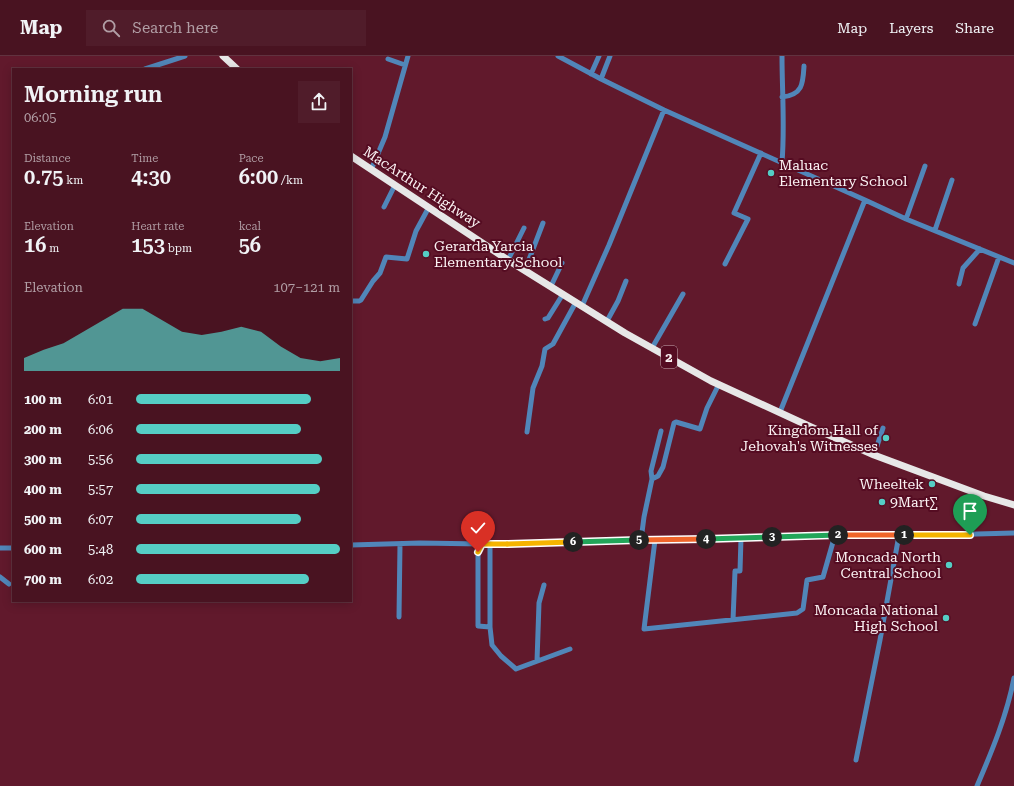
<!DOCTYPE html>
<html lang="en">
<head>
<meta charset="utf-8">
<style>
  :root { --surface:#491321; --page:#501c2a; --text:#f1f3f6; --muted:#b19ea5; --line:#61323f; --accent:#55cec5 }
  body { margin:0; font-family:"Roboto Serif",serif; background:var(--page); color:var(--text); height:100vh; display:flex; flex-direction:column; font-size:15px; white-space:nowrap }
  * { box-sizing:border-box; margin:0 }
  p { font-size:13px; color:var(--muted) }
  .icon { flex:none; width:22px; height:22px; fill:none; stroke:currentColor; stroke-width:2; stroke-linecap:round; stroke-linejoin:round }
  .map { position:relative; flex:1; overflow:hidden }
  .side { position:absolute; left:12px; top:12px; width:340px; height:534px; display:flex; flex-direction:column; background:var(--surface); border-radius:0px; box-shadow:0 2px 10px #0003,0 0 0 1px var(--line) }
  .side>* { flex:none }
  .pin { position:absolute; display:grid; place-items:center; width:34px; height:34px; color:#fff; margin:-41px -17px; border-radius:50% 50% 50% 0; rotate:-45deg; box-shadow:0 0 4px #0007 }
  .pin .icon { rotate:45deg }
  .km { position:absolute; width:20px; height:20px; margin:-10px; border-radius:50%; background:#222; color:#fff; font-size:11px; line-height:20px; text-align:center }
  .round { display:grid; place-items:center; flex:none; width:42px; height:42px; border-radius:0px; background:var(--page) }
  .head { display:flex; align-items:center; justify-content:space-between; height:68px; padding:0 12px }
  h1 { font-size:22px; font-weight:600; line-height:30px }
  .metrics { display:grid; grid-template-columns:repeat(3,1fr); gap:6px; height:68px; padding:4px 12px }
  .metrics div { display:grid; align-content:center }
  .metrics b { font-size:20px; font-weight:600 }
  .metrics small { font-size:11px; font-weight:400 }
  .metrics p { font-size:11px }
  .chart { height:112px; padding:8px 12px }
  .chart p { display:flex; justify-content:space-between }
  .chart svg { width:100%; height:72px; margin-top:4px; fill:var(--accent); opacity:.7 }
  ul { padding:0 12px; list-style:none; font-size:13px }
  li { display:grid; grid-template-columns:64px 48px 1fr; align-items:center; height:30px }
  li i { height:10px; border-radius:5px; background:var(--accent) }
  header { display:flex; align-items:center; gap:24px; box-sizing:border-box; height:56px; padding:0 20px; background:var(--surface); border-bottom:1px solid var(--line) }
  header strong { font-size:19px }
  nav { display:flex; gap:22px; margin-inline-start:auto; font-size:14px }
  .search { width:280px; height:36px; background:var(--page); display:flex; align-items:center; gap:10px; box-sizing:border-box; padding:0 14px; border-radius:0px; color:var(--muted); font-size:15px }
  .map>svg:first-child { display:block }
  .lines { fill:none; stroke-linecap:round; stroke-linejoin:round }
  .minor { stroke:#5186b9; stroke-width:5 }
  .highway { stroke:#e7e7e7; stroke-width:7 }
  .split-1-casing { stroke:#fff; stroke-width:8 }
  .split-2-casing { stroke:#fff; stroke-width:8 }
  .split-3-casing { stroke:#fff; stroke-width:8 }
  .split-4-casing { stroke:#fff; stroke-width:8 }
  .split-5-casing { stroke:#fff; stroke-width:8 }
  .split-6-casing { stroke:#fff; stroke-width:8 }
  .split-7-casing { stroke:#fff; stroke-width:8 }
  .split-8-casing { stroke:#fff; stroke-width:8 }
  .split-1 { stroke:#f5b400; stroke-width:5 }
  .split-2 { stroke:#f0652b; stroke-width:5 }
  .split-3 { stroke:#22a559; stroke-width:5 }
  .split-4 { stroke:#22a559; stroke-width:5 }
  .split-5 { stroke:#f0652b; stroke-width:5 }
  .split-6 { stroke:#22a559; stroke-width:5 }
  .split-7 { stroke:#f5b400; stroke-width:5 }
  .split-8 { stroke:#f5b400; stroke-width:5 }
  .poi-dot { fill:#55cec5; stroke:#550c22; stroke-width:1.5 }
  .labels { text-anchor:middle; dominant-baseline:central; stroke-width:4; stroke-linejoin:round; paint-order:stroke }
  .shield { fill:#550c22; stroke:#c9adb4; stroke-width:1 }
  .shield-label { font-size:13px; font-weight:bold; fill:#fbf2f3 }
  .poi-label { font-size:14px; fill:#fbf2f3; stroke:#550c22; text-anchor:end }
  .street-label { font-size:14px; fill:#fbf2f3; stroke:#550c22 }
</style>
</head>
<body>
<header>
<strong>Map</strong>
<div class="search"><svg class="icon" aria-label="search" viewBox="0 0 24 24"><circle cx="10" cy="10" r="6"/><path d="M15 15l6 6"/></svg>Search here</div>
<nav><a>Map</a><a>Layers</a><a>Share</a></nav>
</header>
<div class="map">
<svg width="1014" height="730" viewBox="0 0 1014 730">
  <rect width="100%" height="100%" fill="#61192c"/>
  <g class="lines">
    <!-- minor -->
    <path class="minor" d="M558 0 601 23 664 54 865 144 780 356
      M388 3 405 9
      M145 13 185 0
      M591 18 599 0
      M601 23 610 0
      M782 41C803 39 803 27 804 10
      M782 106C785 71 782 35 782 0
      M371 114 385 81 408 0
      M865 144 906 163 1014 207
      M384 151 395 129
      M906 163 925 110
      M935 174 952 124
      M508 204 524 172
      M725 208 748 163 734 157 761 97
      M525 214 543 167
      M959 228 963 212 980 193
      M551 230 562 207
      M351 245H359L361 244 373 225 380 217 386 201 407 203 416 175 429 151
      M582 250 609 189 664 54
      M545 263 548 262 563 238
      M607 265 618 245 626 225
      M975 268 999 201
      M652 292 683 238
      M527 376 533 332 542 310 545 293 553 288 576 246
      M874 399 883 372
      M652 423 658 420 663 411 674 367 676 366 700 373 707 352 719 328
      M641 484 644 461 652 423 651 415 661 375
      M655 484 644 573 797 557 803 553 807 524 823 521 835 479
      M482 488 478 496V570L490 571
      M490 488V571L492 589 501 600 516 613 570 593
      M351 489 420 487 482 488 537 487 835 479H939L1014 477
      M0 492H13
      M0 521 9 528
      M399 561 400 488
      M733 564 735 515H740L741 482
      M537 605 539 547 544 529
      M856 704 880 584 899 479
      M977 730C992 695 1007 659 1014 622"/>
    <!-- highway -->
    <path class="highway" d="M223 0 237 13
      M351 100 508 204 625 277 711 325 811 371 874 399 984 440 1014 449"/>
  </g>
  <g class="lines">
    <!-- split-1 casing -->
    <g class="split-1-casing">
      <path id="split-1" d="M904 479H970"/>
    </g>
    <!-- split-2 casing -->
    <g class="split-2-casing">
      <path id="split-2" d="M838 479H904"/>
    </g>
    <!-- split-3 casing -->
    <g class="split-3-casing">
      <path id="split-3" d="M772 481 838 479"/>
    </g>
    <!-- split-4 casing -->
    <g class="split-4-casing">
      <path id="split-4" d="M706 483 772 481"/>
    </g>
    <!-- split-5 casing -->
    <g class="split-5-casing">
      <path id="split-5" d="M639 484 706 483"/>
    </g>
    <!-- split-6 casing -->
    <g class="split-6-casing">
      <path id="split-6" d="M573 486 639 484"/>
    </g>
    <!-- split-7 casing -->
    <g class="split-7-casing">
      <path id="split-7" d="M507 488 573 486"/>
    </g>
    <!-- split-8 casing -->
    <g class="split-8-casing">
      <path id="split-8" d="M478 496 482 488H507"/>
    </g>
    <!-- split-1 -->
    <use href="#split-1" class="split-1"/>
    <!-- split-2 -->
    <use href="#split-2" class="split-2"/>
    <!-- split-3 -->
    <use href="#split-3" class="split-3"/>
    <!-- split-4 -->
    <use href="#split-4" class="split-4"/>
    <!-- split-5 -->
    <use href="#split-5" class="split-5"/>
    <!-- split-6 -->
    <use href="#split-6" class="split-6"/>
    <!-- split-7 -->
    <use href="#split-7" class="split-7"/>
    <!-- split-8 -->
    <use href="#split-8" class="split-8"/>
  </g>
  <!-- markers -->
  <g class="poi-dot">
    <circle cx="771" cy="117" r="4"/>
    <circle cx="426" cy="198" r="4"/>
    <circle cx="886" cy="382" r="4"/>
    <circle cx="932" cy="428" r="4"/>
    <circle cx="882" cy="446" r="4"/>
    <circle cx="949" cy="509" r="4"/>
    <circle cx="946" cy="562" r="4"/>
  </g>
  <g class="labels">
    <!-- shield labels -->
    <rect class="shield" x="661" y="290" width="16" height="22" rx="3"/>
    <g class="shield-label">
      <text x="669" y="301">2</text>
    </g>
    <!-- poi labels -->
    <g class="poi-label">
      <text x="779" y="109" text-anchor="start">Maluac<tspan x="779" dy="16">Elementary School</tspan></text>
      <text x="434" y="190" text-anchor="start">Gerarda Yarcia<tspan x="434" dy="16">Elementary School</tspan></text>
      <text x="878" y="374">Kingdom Hall of<tspan x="878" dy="16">Jehovah's Witnesses</tspan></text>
      <text x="924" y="428">Wheeltek</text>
      <text x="890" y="446" text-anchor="start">9Mart∑</text>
      <text x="941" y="501">Moncada North<tspan x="941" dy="16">Central School</tspan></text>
      <text x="938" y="554">Moncada National<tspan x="938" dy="16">High School</tspan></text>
    </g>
    <!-- street labels -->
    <g class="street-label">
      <text transform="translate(422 131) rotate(33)">MacArthur Highway</text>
    </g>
  </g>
</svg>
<div class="pin" style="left:970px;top:479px;background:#1e9e55"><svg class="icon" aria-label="arrive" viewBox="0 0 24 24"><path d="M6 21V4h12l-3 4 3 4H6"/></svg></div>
<div class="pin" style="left:478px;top:496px;background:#d93025"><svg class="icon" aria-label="check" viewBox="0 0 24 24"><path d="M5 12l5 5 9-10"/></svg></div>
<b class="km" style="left:904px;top:479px">1</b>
<b class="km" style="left:838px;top:479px">2</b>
<b class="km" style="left:772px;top:481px">3</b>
<b class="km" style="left:706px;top:483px">4</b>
<b class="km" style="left:639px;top:484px">5</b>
<b class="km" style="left:573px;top:486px">6</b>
<section class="side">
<div class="head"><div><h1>Morning run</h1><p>06:05</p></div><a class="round"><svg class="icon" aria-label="share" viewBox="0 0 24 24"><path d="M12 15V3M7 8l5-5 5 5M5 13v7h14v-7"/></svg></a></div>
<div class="metrics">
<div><p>Distance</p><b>0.75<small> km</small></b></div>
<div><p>Time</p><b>4:30</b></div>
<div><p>Pace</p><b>6:00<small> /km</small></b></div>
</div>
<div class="metrics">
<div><p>Elevation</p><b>16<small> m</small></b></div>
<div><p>Heart rate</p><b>153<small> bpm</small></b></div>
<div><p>kcal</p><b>56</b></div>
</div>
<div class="chart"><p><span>Elevation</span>107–121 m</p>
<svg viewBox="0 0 160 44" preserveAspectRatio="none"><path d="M0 44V36L10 31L20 27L30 20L40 13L50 6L60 6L70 13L80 20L90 22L100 20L110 17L120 20L130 29L140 36L150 38L160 36V44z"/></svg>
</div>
<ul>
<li><b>100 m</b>6:01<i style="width:86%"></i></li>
<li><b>200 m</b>6:06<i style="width:81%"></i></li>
<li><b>300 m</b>5:56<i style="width:91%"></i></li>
<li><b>400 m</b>5:57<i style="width:90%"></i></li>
<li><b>500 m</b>6:07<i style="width:81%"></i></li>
<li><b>600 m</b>5:48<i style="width:100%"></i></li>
<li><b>700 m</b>6:02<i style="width:85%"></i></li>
</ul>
</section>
</div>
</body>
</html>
